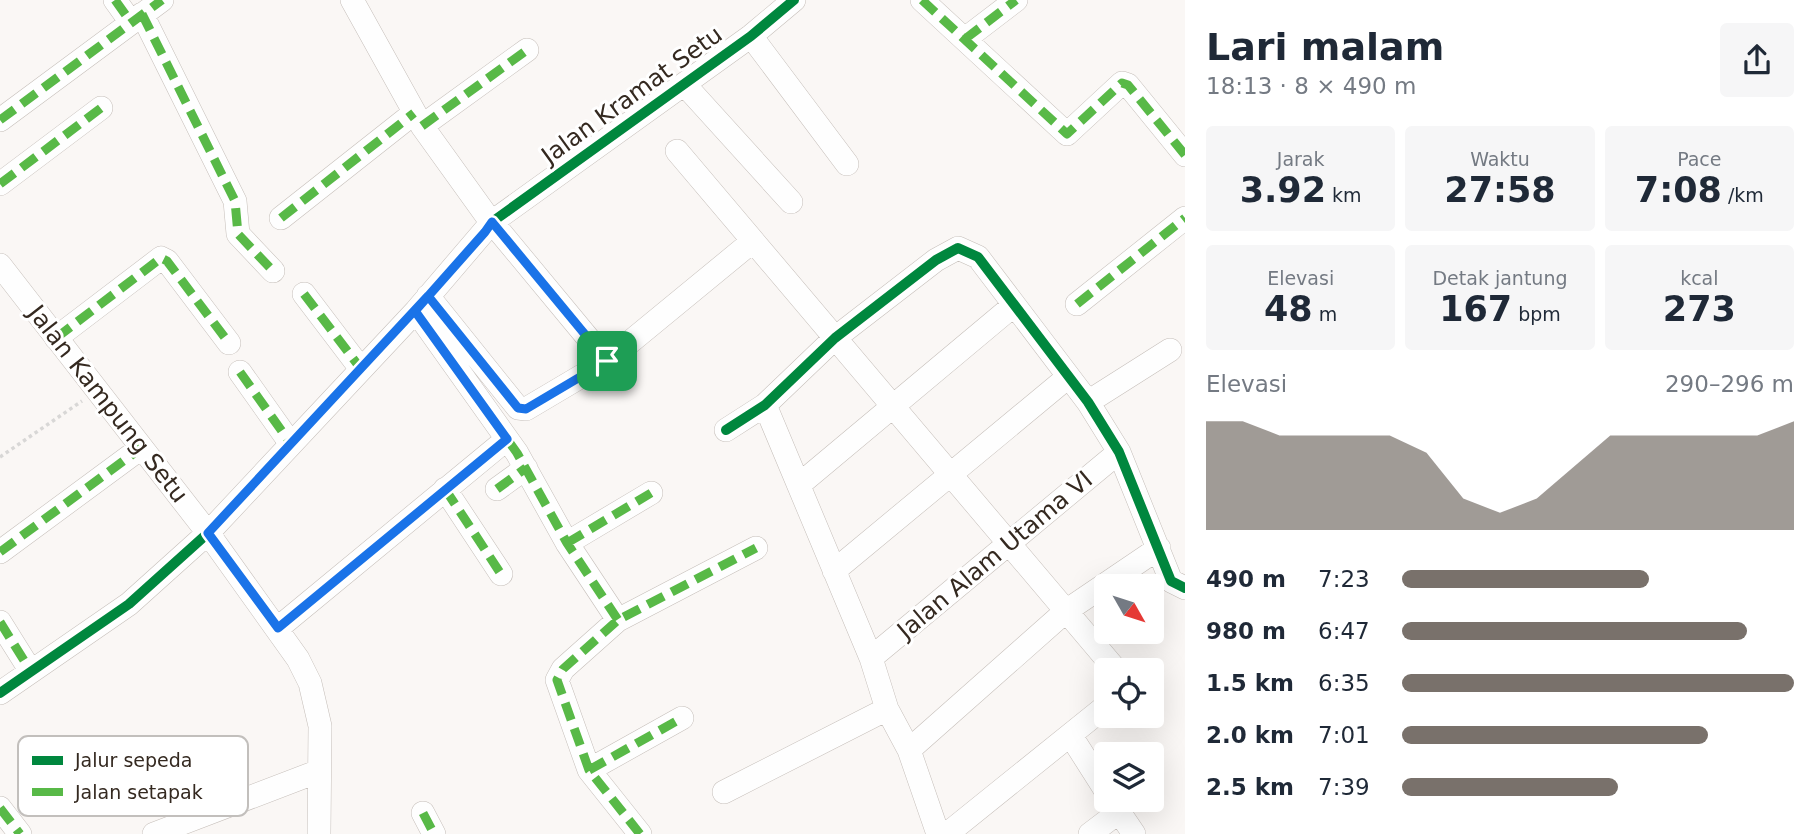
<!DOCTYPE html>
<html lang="id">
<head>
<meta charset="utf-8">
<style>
  :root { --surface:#fff; --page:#f6f6f7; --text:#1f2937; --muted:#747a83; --accent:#79716b }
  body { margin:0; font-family:"DejaVu Sans",sans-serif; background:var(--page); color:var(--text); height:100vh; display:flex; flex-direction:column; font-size:26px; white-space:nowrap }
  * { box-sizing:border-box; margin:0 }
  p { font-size:23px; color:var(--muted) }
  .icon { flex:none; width:38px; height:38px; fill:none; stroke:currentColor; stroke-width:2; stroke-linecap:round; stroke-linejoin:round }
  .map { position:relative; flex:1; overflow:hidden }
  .side { display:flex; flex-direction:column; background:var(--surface); width:630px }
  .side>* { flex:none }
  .needle { width:46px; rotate:129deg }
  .fabs { position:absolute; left:1094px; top:574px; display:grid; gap:14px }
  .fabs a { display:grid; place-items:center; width:70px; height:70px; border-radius:7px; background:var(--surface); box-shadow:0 7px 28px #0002; font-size:35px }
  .pin { position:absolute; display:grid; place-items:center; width:60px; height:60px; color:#fff; margin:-30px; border-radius:14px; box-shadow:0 4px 10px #0006 }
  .round { display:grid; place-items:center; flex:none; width:74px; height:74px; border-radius:7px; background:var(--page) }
  .head { display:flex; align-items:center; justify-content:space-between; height:119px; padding:0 21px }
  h1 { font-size:38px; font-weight:800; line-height:52px }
  .stats { display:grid; grid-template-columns:repeat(3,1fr); gap:10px; height:119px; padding:7px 21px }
  .stats div { display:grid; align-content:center; border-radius:7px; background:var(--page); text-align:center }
  .stats b { font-size:35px; font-weight:800 }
  .stats small { font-size:19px; font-weight:400 }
  .stats p { font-size:19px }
  .chart { height:196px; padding:14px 21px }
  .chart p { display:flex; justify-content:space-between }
  .chart svg { width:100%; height:126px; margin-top:7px; fill:var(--accent); opacity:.7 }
  ul { padding:0 21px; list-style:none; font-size:23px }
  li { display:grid; grid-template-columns:112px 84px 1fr; align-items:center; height:52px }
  li i { height:18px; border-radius:9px; background:var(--accent) }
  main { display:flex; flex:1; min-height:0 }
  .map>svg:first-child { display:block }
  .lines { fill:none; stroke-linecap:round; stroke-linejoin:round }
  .minor-casing { stroke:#c5beb9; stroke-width:24 }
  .path { stroke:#d8d7d6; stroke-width:3.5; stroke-dasharray:3.5 3.5; stroke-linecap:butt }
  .minor { stroke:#fefefe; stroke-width:23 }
  .quiet { stroke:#58b947; stroke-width:9; stroke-dasharray:18 9; stroke-linecap:butt }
  .cycleway-casing { stroke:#fff; stroke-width:15 }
  .cycleway { stroke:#00873e; stroke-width:10 }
  .route-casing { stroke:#fff; stroke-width:14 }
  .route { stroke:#1a73e8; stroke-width:9 }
  .labels { text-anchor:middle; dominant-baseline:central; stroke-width:6; stroke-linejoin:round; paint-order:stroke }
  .street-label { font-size:24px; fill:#342920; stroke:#fff }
  .key { fill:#fff; stroke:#c2bfbc; stroke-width:2 }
  .key-label { font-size:19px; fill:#342920 }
</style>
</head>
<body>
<main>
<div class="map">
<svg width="1185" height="834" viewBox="0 0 1185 834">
  <rect width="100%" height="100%" fill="#faf7f5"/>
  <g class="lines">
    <!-- minor casing -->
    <g class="minor-casing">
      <path id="minor" d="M115 0 130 21
        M352 0 422 126 486 215 607 361 753 241
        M922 0 1067 134 1122 83 1128 85 1185 155
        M142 14 235 201 238 234 273 271
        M751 36 847 164
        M965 39 1016 0
        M684 84 791 202
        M0 120 162 0
        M422 126 527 50
        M677 151 1116 670
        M0 184 101 108
        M281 218 414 113
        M0 265 208 533 298 659 310 683 320 726 319 834
        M304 294 361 369
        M428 296 518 408 526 409 607 361
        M1077 304 1185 218
        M416 311 517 453 567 543 618 620
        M56 338 161 258 167 261 229 343
        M240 372 291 444
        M1088 402 1170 350
        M765 405 871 658 887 709 909 750 938 834
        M726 430 765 405 835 338 936 260 958 248 978 257 1088 402 1119 452 1171 581 1185 588
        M800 484 1014 305
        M445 489 501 574
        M497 489 526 468
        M567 543 651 493
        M0 552 141 448
        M834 571 1068 377
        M0 622 30 670
        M278 628 507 439
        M871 658 1119 452
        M0 693 129 604 208 533 416 311 492 222 751 36 794 0
        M1071 736 1106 791
        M909 750 1066 611 1159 548
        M589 770 682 718
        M724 792 887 709
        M1111 800 1134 834
        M0 808 20 834
        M423 813 434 834
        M154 834 319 771
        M640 834 589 770 557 680 563 669 618 620 756 548
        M947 834 1106 706
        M1090 834 1119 812"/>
    </g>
    <!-- path -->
    <path class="path" d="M0 457 82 401"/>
    <!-- minor -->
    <use href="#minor" class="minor"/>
    <!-- quiet -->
    <path class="quiet" d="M115 0 130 21
      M922 0 1067 134 1122 83 1128 85 1185 155
      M142 14 235 201 238 234 273 271
      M965 39 1016 0
      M0 120 162 0
      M422 126 527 50
      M0 184 101 108
      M281 218 414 113
      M304 294 361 369
      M1077 304 1185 218
      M416 311 517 453 567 543 618 620
      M56 338 161 258 167 261 229 343
      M240 372 291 444
      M445 489 501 574
      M497 489 526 468
      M567 543 651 493
      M0 552 141 448
      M0 622 30 670
      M278 628 507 439
      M589 770 682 718
      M0 808 20 834
      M423 813 434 834
      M640 834 589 770 557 680 563 669 618 620 756 548"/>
    <!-- cycleway casing -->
    <g class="cycleway-casing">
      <path id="cycleway" d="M726 430 765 405 835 338 936 260 958 248 978 257 1088 402 1119 452 1171 581 1185 588
        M0 693 129 604 208 533 416 311 492 222 751 36 794 0"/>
    </g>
    <!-- cycleway -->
    <use href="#cycleway" class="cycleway"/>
  </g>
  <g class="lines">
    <!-- route casing -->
    <g class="route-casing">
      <path id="route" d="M607 361 526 409 518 408 428 296 208 533 278 628 507 439 415 311 485 232 492 222 607 361"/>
    </g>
    <!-- route -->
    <use href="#route" class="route"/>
  </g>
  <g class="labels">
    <!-- street labels -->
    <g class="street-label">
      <text transform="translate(632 95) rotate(-36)">Jalan Kramat Setu</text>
      <text transform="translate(108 404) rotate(52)">Jalan Kampung Setu</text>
      <text transform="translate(995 555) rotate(-40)">Jalan Alam Utama VI</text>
    </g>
  </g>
  <!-- legend -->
  <rect x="18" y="736" width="230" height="80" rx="10" class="key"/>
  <rect x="32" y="756" width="31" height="9" fill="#00873e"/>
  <rect x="32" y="788" width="31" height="8" fill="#58b947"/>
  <g class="key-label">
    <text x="75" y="767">Jalur sepeda</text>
    <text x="75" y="799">Jalan setapak</text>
  </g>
</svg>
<div class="fabs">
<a><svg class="needle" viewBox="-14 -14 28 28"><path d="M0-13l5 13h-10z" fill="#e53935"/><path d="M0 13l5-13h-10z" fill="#747a83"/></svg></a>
<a><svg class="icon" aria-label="locate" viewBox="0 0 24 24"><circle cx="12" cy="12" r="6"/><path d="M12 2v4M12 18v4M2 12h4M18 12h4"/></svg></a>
<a><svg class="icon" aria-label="layers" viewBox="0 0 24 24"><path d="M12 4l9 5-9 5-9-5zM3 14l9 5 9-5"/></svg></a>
</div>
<div class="pin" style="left:607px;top:361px;background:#1e9e55"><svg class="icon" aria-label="arrive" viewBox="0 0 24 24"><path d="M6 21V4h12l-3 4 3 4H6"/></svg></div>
</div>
<section class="side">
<div class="head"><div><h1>Lari malam</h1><p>18:13 · 8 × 490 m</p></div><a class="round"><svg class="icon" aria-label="share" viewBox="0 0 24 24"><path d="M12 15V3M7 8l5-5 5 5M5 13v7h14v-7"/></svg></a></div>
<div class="stats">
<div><p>Jarak</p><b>3.92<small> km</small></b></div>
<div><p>Waktu</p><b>27:58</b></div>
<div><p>Pace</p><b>7:08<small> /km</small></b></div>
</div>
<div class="stats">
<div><p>Elevasi</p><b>48<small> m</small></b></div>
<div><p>Detak jantung</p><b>167<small> bpm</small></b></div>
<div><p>kcal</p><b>273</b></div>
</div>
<div class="chart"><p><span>Elevasi</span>290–296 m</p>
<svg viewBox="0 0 160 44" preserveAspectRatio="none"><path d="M0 44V6L10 6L20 11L30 11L40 11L50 11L60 17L70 33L80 38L90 33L100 22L110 11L120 11L130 11L140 11L150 11L160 6V44z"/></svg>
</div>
<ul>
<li><b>490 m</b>7:23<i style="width:63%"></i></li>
<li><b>980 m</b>6:47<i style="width:88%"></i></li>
<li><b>1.5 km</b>6:35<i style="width:100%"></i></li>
<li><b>2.0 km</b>7:01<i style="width:78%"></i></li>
<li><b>2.5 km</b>7:39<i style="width:55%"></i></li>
</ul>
</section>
</main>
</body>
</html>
